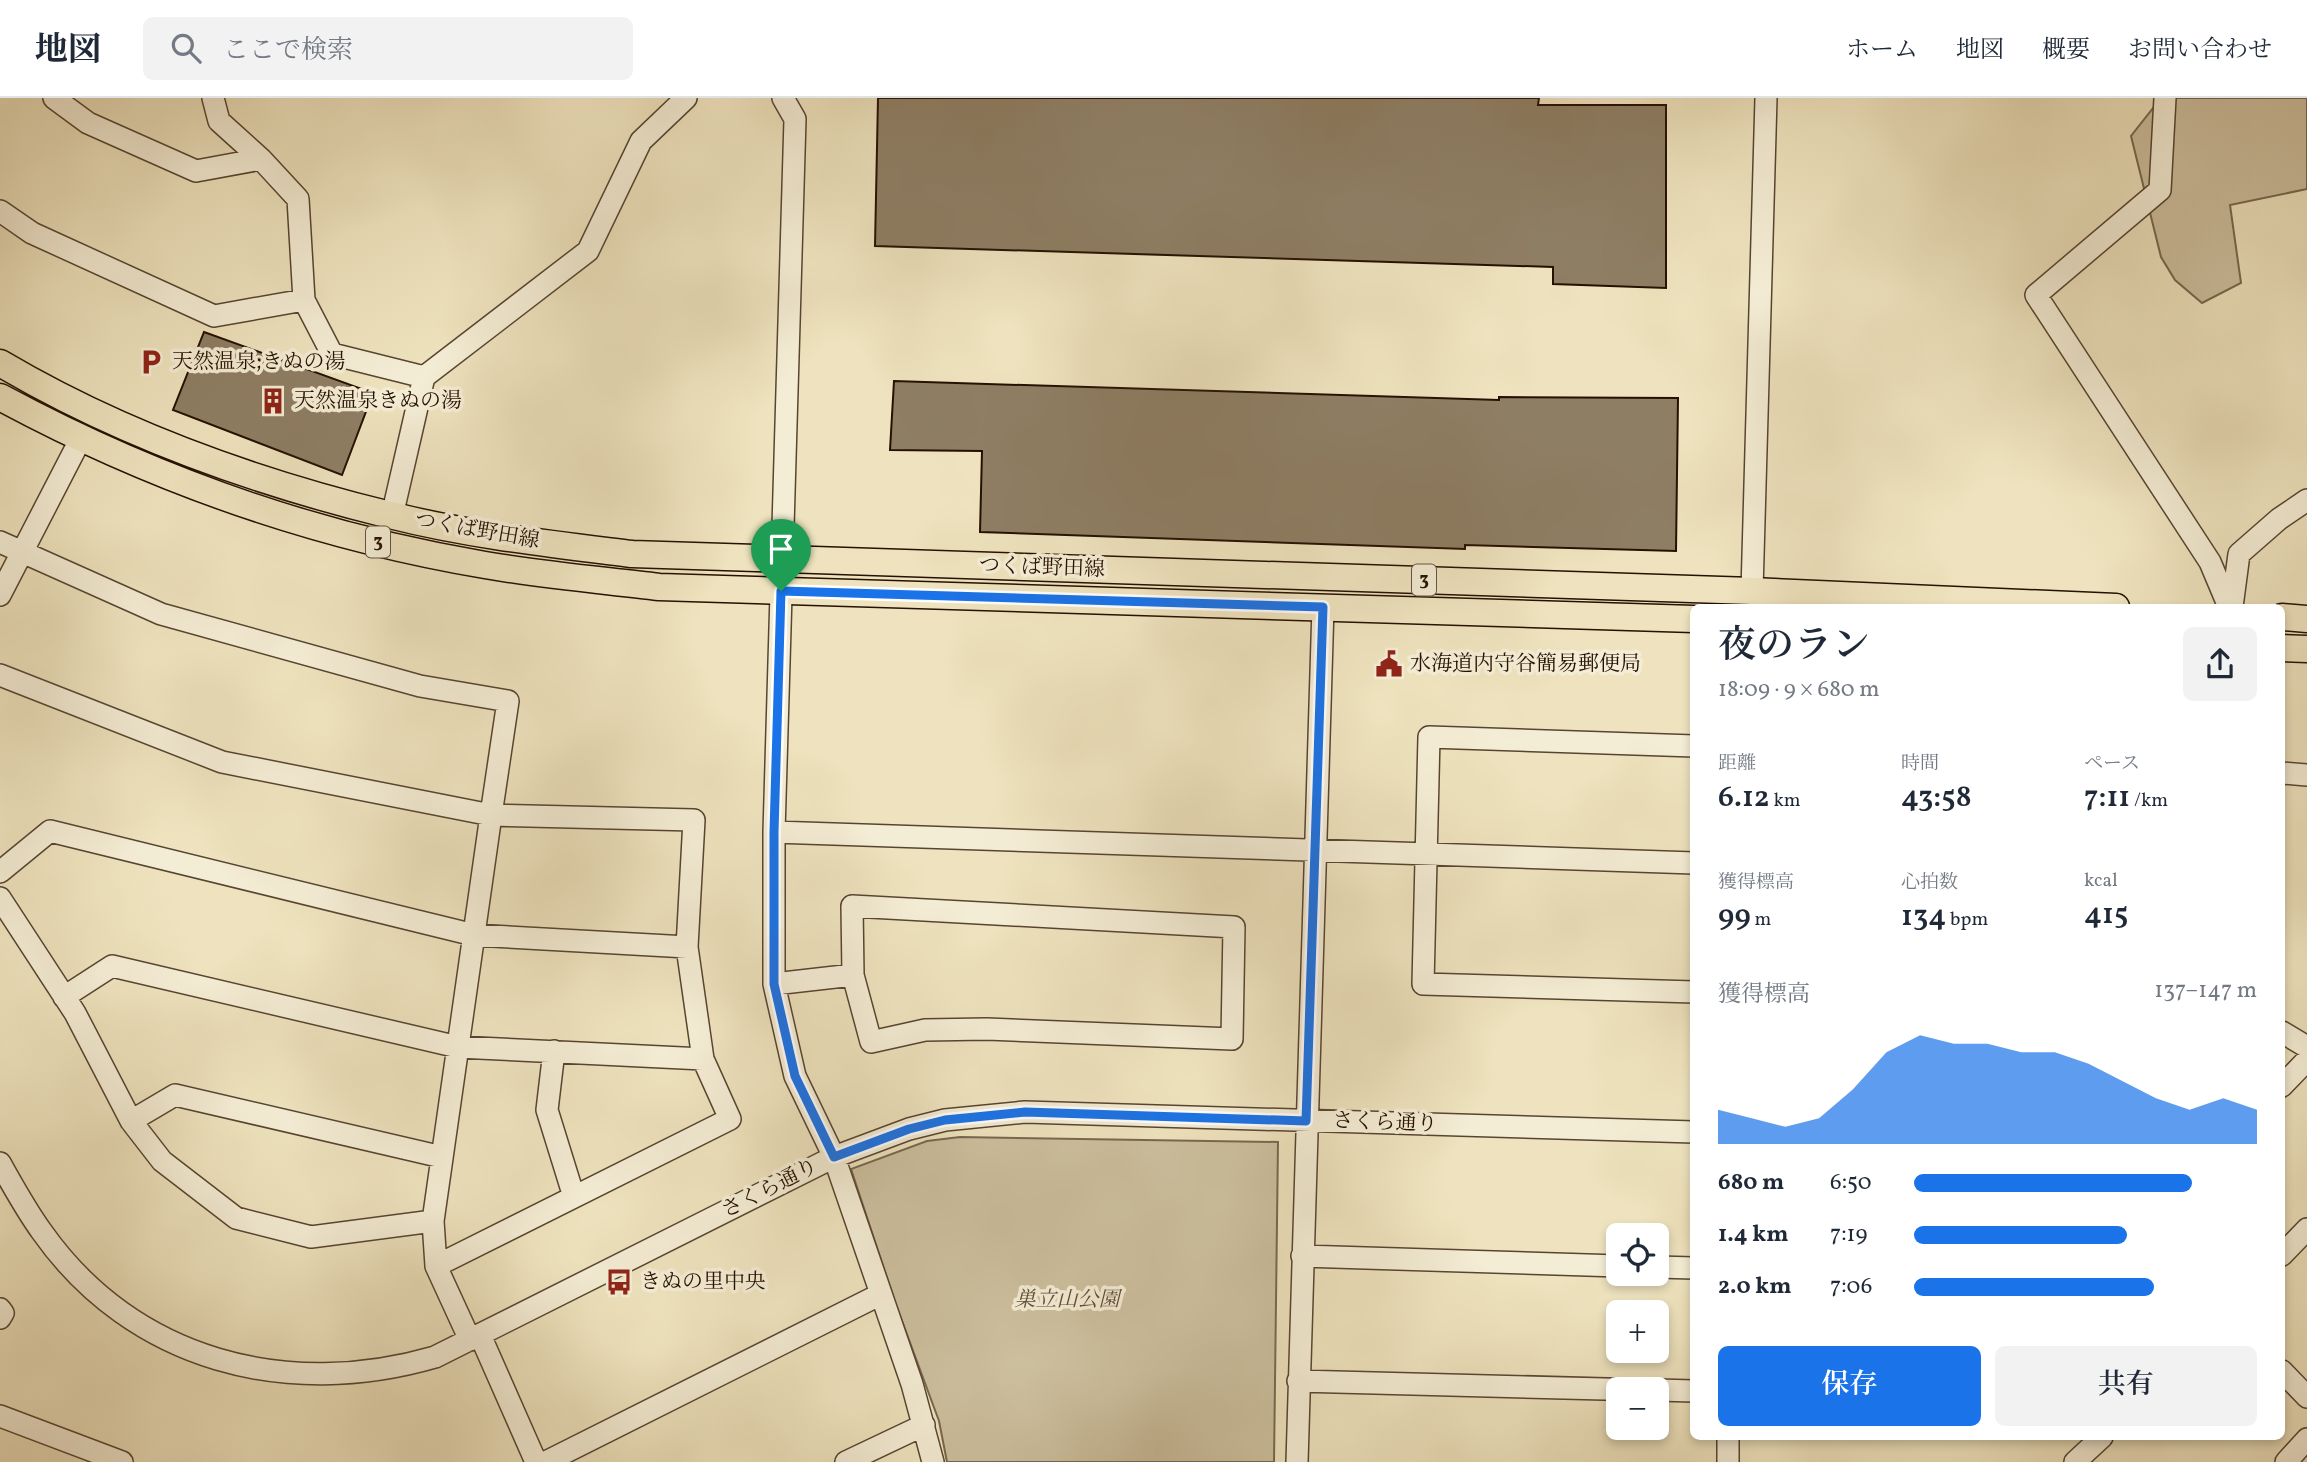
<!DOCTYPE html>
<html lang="ja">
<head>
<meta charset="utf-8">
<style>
  :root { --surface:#fff; --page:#f2f2f3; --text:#1f2937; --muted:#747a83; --line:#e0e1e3; --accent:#1a73e8 }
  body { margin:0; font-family:Vollkorn,"Noto Serif JP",serif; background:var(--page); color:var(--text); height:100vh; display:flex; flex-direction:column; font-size:26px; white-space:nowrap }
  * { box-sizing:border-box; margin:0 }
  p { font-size:23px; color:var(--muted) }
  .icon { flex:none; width:38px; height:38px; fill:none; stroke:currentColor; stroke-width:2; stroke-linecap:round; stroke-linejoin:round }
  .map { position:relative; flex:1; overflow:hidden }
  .panel { position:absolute; left:1690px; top:506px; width:595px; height:836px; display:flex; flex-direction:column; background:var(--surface); border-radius:10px; box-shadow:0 4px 10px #0003 }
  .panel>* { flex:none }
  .tools { position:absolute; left:1606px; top:1125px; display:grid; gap:14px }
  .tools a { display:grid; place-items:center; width:63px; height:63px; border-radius:10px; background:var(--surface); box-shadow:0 4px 10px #0003; font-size:35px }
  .pin { position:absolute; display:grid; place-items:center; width:60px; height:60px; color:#fff; margin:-72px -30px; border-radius:50% 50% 50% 0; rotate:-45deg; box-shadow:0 0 7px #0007 }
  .pin .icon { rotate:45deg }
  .round { display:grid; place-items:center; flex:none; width:74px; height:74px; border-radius:10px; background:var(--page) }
  .summary { display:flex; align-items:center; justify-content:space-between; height:119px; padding:0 28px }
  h1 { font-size:38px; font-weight:600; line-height:52px }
  .stats { display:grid; grid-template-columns:repeat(3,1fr); gap:10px; height:119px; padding:7px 28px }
  .stats div { display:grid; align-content:center }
  .stats b { font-size:30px; font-weight:600 }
  .stats small { font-size:19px; font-weight:400 }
  .stats p { font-size:19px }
  .chart { height:196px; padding:14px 28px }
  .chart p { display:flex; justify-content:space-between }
  .chart svg { width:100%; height:126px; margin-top:7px; fill:var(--accent); opacity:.7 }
  .button { display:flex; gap:14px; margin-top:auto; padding:14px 28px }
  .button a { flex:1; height:80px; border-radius:10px; background:var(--accent); color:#fff; font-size:28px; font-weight:600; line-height:80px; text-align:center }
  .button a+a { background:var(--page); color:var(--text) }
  ul { padding:0 28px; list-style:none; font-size:23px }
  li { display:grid; grid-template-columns:112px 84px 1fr; align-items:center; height:52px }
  li i { height:18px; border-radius:9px; background:var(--accent) }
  header { display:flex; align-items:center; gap:42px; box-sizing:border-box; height:98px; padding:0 35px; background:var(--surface); border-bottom:2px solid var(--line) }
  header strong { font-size:33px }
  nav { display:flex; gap:38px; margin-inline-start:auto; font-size:24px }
  .search { width:490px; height:63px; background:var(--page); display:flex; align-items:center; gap:18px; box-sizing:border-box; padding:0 24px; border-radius:10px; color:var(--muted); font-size:26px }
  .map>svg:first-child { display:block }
  .green { fill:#ccbf9e; stroke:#786850; stroke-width:2 }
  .building { fill:#8e7e64; stroke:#251002; stroke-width:2 }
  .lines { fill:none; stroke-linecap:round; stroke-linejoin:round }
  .minor-casing { stroke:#574531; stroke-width:24 }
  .major-casing { stroke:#251002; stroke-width:29 }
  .minor { stroke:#f4edd5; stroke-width:21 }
  .major { stroke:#eee3be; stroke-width:26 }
  .route-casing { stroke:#fff; stroke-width:14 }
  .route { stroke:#1a73e8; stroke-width:9 }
  .labels { text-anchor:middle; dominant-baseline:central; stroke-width:7; stroke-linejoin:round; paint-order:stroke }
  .shield { fill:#f4edd5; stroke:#635241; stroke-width:2 }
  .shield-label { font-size:19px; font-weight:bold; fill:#251002 }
  .poi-label { font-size:21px; fill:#251002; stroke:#f4edd5; text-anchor:start }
  .street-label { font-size:21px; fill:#251002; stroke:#f4edd5 }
  .park-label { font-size:21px; font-style:italic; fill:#5f4d39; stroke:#f4edd5 }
</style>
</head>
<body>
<header>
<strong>地図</strong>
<div class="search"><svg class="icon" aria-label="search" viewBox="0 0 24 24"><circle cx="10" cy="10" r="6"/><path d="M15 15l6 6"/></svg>ここで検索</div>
<nav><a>ホーム</a><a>地図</a><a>概要</a><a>お問い合わせ</a></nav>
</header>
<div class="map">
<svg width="2307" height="1364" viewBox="0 0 2307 1364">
  <rect width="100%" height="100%" fill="#eee3be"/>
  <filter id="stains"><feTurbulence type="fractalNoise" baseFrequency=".00286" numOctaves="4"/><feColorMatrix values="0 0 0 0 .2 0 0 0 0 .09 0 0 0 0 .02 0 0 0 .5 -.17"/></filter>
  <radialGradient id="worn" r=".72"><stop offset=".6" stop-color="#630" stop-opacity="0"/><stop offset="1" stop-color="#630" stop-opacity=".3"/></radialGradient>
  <!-- green -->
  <path class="green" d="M2161 0H2307V91L2230 107 2241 185 2202 205 2175 182 2161 159 2131 38Z
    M960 1039 1278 1044 1274 1364H947L939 1323 895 1204 851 1071 927 1043Z"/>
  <!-- building -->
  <path class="building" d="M878 0H1539L1538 7H1666V190L1553 186V169L875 148Z
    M204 234 373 295 342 377 173 312Z
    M894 283 1499 302V299L1678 300 1676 453 1465 447V451L980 434 982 353 890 352Z"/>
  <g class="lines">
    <!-- minor casing -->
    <g class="minor-casing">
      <path id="minor" d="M54 0 88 25 196 73 261 61 298 101 304 202
        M213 0 219 23 261 61
        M783 0 795 21 774 734V886L795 978 834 1059 912 1286 933 1364
        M2165 0 2160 92 2036 197 2210 464 2229 509
        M0 113 32 135 214 218 304 202 332 256 424 279
        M392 418 424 279 588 153 641 43 686 0
        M0 444 161 516 420 588 508 603 491 717 694 722 687 849 703 961 730 1021 436 1168
        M1752 493 1766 0
        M0 497 80 342
        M2232 509 2239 456 2279 421 2307 402
        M0 577 222 664 491 717 433 1123 436 1168 470 1242
        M1694 648 1429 639 1423 886 1694 894
        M2282 675 2307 677
        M774 734 1694 765
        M0 774 50 733 474 837 687 849
        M0 800 75 915 131 1023 162 1063 236 1120 311 1139 433 1123
        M852 808 1234 829 1232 941 987 931 925 932 871 944 853 877Z
        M774 886 853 877
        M64 899 112 868 458 949 703 961
        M2282 934 2307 949
        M554 953 547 1012 574 1099
        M2282 988 2307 962
        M131 1023 175 997 442 1059
        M0 1065C13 1088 26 1112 42 1134 133 1263 287 1302 435 1259L834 1059 909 1031 945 1022 1025 1014 1694 1034
        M2282 1157 2307 1131
        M1302 1158 1619 1168
        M1657 1169 1694 1170
        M0 1211 3 1215 0 1220
        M480 1237 536 1364
        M2282 1273 2307 1299
        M1298 1283 1644 1292
        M1657 1292 1694 1293
        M0 1318 122 1364
        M546 1364 881 1196
        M846 1364 924 1327
        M1297 1364 1323 509
        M1728 1364V1339
        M2075 1364 2102 1339
        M2286 1364 2307 1341"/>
    </g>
    <!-- major casing -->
    <g class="major-casing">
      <path id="major" d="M0 265C120 336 255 384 390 417 469 437 551 446 632 456L1752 493 2116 509
        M0 299C152 381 314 438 485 467 542 477 601 482 659 489L1694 521
        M2282 519 2307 521
        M2282 550 2307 551"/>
    </g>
    <!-- minor -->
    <use href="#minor" class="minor"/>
    <!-- major -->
    <use href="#major" class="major"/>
  </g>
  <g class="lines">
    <!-- route casing -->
    <g class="route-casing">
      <path id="route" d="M781 493 1323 509 1306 1023 1025 1014 945 1022 909 1031 834 1059 795 978 774 886V734Z"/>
    </g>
    <!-- route -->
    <use href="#route" class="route"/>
  </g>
  <!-- icons -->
  <defs>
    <g id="parking-bare" transform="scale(2.1)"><path d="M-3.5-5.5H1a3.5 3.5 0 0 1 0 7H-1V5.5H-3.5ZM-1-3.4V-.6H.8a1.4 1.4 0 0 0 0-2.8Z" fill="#8f2418" stroke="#f4edd5" stroke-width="2.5" paint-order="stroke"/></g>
    <g id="building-bare" transform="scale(2.1)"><path d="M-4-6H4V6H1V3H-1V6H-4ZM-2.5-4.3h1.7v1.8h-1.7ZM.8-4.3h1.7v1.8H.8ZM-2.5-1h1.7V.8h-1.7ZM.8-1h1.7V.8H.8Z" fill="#8f2418" stroke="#f4edd5" stroke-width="2.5" paint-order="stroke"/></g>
    <g id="civic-bare" transform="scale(2.1)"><path d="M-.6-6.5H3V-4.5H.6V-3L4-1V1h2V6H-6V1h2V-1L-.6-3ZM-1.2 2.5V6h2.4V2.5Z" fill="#8f2418" stroke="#f4edd5" stroke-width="2.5" paint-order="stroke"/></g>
    <g id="bus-bare" transform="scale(2.1)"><path d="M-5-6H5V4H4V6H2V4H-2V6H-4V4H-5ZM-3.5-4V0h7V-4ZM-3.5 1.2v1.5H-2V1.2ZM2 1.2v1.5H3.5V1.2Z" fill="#8f2418" stroke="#f4edd5" stroke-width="2.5" paint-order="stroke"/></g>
  </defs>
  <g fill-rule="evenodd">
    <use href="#parking-bare" x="151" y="264"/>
    <use href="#building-bare" x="273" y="303"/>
    <use href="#civic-bare" x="1389" y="566"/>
    <use href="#bus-bare" x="619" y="1184"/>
  </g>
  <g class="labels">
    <!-- shield labels -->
    <g class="shield">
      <rect x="366" y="428.5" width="24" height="31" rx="5"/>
      <rect x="1412" y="466.5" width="24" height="31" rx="5"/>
    </g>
    <g class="shield-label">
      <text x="378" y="444">3</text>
      <text x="1424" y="482">3</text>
    </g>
    <!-- poi labels -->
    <g class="poi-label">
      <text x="172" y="264">天然温泉;きぬの湯</text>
      <text x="294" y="303">天然温泉きぬの湯</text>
      <text x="1410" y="566">水海道内守谷簡易郵便局</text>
      <text x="640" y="1184">きぬの里中央</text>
    </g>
    <!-- street labels -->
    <g class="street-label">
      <text transform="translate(477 433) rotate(10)">つくば野田線</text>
      <text transform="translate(1042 470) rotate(2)">つくば野田線</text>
      <text transform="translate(1385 1025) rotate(2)">さくら通り</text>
      <text transform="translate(770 1091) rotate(-27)">さくら通り</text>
    </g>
    <!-- park labels -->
    <g class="park-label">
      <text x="1067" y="1202">巣立山公園</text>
    </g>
  </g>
  <rect width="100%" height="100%" filter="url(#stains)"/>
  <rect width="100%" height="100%" fill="url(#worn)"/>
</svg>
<div class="tools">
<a><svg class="icon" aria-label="locate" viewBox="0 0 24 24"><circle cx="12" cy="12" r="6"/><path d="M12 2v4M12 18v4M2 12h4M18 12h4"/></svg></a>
<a>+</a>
<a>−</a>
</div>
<div class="pin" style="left:781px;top:493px;background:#1e9e55"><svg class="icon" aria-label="arrive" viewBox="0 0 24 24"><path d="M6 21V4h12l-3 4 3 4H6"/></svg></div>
<section class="panel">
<div class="summary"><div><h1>夜のラン</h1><p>18:09 · 9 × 680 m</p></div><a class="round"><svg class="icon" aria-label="share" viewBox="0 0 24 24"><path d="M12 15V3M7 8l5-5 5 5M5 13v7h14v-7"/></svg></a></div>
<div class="stats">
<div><p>距離</p><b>6.12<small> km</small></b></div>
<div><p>時間</p><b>43:58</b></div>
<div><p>ペース</p><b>7:11<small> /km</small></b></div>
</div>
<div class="stats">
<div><p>獲得標高</p><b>99<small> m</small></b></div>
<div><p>心拍数</p><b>134<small> bpm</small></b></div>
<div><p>kcal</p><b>415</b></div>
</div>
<div class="chart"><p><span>獲得標高</span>137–147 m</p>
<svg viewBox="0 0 160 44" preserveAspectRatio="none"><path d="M0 44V32L10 35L20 38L30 35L40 25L50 12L60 6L70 9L80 9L90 12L100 12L110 16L120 22L130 28L140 32L150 28L160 32V44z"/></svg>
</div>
<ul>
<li><b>680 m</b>6:50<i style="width:81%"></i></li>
<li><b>1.4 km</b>7:19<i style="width:62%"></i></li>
<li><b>2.0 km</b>7:06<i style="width:70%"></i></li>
</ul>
<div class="button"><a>保存</a><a>共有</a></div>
</section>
</div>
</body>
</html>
